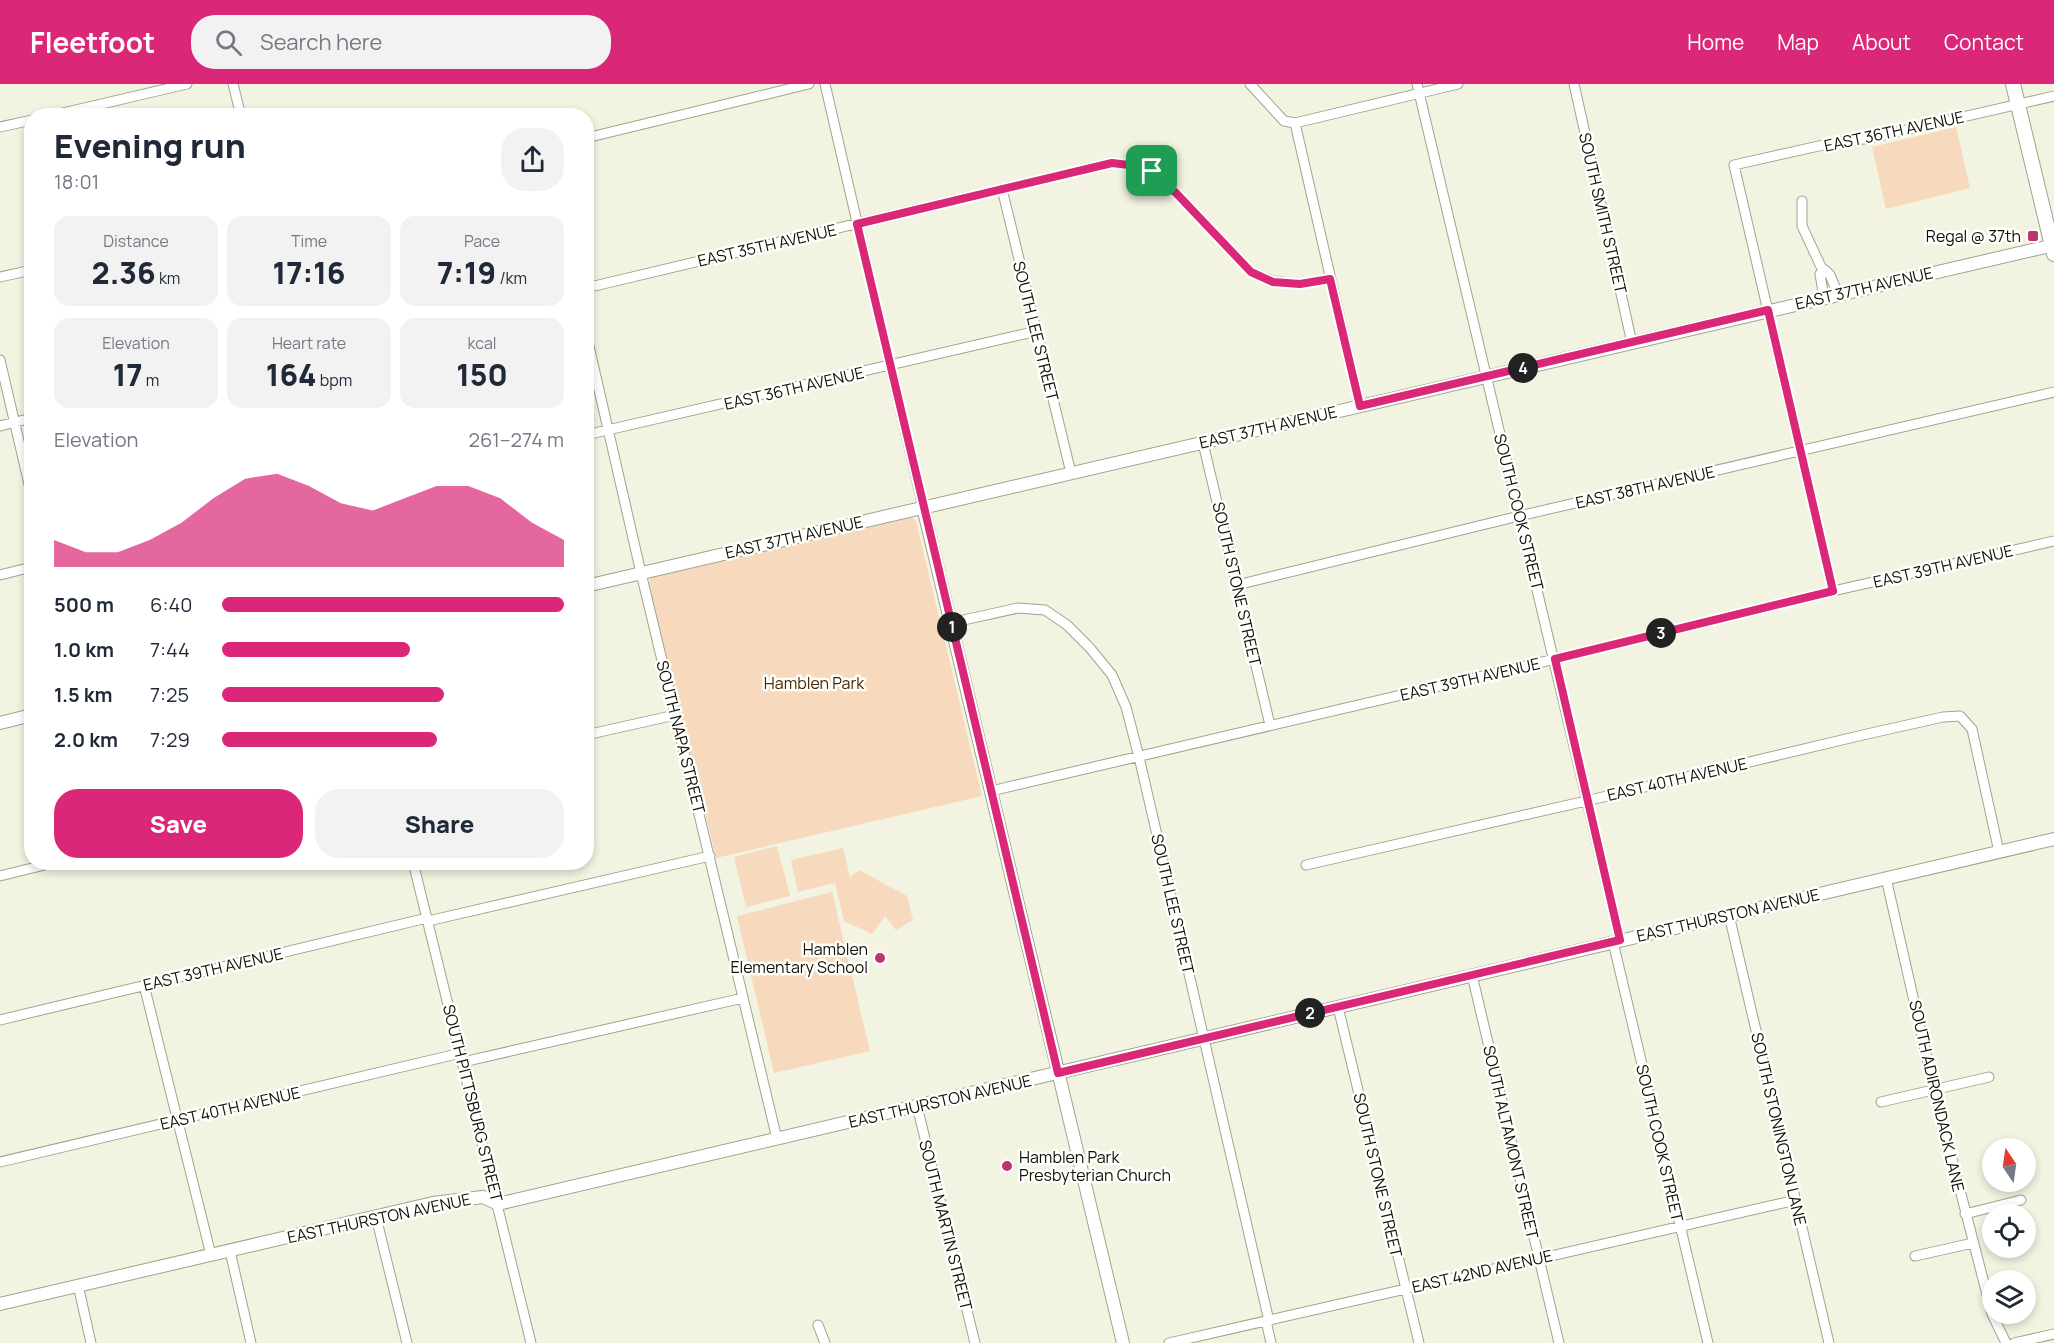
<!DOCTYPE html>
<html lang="en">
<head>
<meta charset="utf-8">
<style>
  :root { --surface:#fff; --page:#f2f2f3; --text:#1f2937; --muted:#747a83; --accent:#db2777 }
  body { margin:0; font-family:Manrope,sans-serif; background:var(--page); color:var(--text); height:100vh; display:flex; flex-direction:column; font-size:22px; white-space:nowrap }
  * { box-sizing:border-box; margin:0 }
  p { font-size:20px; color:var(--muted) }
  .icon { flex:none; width:33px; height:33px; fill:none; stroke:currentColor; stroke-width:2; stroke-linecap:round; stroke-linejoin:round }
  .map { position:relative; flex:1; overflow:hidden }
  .details { position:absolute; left:24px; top:24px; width:570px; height:762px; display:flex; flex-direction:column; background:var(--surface); border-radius:24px; box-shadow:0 3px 9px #0003 }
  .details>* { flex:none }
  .needle { width:39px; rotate:347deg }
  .fabs { position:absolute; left:1982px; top:1054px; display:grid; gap:12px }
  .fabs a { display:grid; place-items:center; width:54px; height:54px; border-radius:50%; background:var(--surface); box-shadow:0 3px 9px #0003; font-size:30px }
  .pin { position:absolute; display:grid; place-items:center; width:51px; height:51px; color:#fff; margin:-26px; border-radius:12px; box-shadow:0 3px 9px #0006 }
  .km { position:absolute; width:30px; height:30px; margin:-15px; border-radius:50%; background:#222; color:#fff; font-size:16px; line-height:30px; text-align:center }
  .round { display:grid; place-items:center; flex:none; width:63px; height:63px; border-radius:24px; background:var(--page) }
  .head { display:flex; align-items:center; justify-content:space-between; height:102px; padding:0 30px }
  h1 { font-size:33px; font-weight:800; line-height:45px }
  .figures { display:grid; grid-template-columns:repeat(3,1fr); gap:9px; height:102px; padding:6px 30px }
  .figures div { display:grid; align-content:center; border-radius:15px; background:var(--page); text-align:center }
  .figures b { font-size:30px; font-weight:800 }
  .figures small { font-size:16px; font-weight:400 }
  .figures p { font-size:16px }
  .chart { height:168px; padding:12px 30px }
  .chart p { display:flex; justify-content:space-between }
  .chart svg { width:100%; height:108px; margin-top:6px; fill:var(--accent); opacity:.7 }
  .button { display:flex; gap:12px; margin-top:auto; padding:12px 30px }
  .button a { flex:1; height:69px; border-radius:24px; background:var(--accent); color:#fff; font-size:24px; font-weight:800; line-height:69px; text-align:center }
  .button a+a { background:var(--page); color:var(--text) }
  ul { padding:0 30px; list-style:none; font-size:20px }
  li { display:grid; grid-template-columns:96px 72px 1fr; align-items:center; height:45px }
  li i { height:15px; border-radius:8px; background:var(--accent) }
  header { display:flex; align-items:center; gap:36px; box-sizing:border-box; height:84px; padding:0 30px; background:var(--accent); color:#fff }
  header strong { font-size:28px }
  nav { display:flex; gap:33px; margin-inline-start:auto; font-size:21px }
  .search { width:420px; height:54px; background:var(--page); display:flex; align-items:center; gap:15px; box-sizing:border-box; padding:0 21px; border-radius:24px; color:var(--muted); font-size:22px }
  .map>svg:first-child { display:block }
  .green { fill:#f7d9bd }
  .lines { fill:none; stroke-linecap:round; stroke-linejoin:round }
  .minor-casing { stroke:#a1a391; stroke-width:11 }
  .tertiary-casing { stroke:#a1a391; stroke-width:14 }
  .secondary-casing { stroke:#a1a391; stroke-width:16 }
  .minor { stroke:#fff; stroke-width:9 }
  .tertiary { stroke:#fff; stroke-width:12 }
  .secondary { stroke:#fff; stroke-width:14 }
  .route-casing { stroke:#fff; stroke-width:12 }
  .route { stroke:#db2777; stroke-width:8 }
  .poi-dot { fill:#bc3370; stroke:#fffffb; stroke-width:2 }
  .labels { text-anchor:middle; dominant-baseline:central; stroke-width:5; stroke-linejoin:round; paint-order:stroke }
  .street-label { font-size:16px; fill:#10100a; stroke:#fffffb }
  .poi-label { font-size:16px; fill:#10100a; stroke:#fffffb; text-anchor:end }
  .park-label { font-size:16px; fill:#462700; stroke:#fffffb }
</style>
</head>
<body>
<header>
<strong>Fleetfoot</strong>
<div class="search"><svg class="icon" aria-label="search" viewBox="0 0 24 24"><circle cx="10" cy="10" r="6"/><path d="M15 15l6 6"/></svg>Search here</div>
<nav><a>Home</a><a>Map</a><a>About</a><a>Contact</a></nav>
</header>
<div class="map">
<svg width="2054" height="1259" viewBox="0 0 2054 1259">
  <rect width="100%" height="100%" fill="#f2f3e0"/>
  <!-- green -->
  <path class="green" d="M1956 43 1970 104 1886 125 1872 63Z
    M910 432 916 437 982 712 716 774 649 500 651 492Z
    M777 762 790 812 746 823 734 773Z
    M843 764 850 793 859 786 907 812 913 836 896 846 885 832 872 850 844 837 835 799 798 808 791 776Z
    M832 808 870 967 774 989 737 832Z"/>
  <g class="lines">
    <!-- minor casing -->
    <g class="minor-casing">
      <path id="minor" d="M233 0 241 32
        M825 0 923 423
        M1250 0 1284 37 1295 39 1360 322
        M1417 0 1620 856
        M1574 0 1632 259
        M50 32 187 0
        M1295 39 1458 0
        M0 43 32 36
        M586 54 809 0
        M1002 105 1071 389
        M1802 117V142L1823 187
        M0 193 32 186
        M586 204 1112 79 1129 81 1152 87 1176 109 1251 188 1273 197 1300 200 1330 195
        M1824 214 1820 190 1825 186 1830 191 1838 210
        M586 249 641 489 777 1055
        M0 276 32 413
        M0 342 32 334
        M586 351 1037 247
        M1203 359 1270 641
        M0 491 32 483
        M1237 501 1519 432 2054 308
        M1833 507 1734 81 1832 59 1871 54 2054 12
        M950 539 1018 524 1045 526 1067 541 1090 564 1112 591 1126 623 1139 673 1269 1237
        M586 651 675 631
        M991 707 1555 575 1833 507 2054 457
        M413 778 531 1259
        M1306 781 1586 717 1867 650 1943 633 1960 632 1972 645 1999 768
        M0 792 57 778
        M1886 794 1934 1005 1992 1230
        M1729 831 1829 1259
        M428 837 710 772
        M1613 858 1708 1259
        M1472 891 1559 1259
        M144 901 211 1171
        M1338 923 1419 1259
        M0 936 427 834
        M463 978 743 914
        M1881 1018 1989 993
        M917 1022 975 1259
        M0 1078 461 969
        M1965 1130 2021 1116
        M376 1133 407 1259
        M230 1167 251 1259
        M1915 1172 1973 1159
        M78 1201 91 1259
        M1992 1230 2006 1259
        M1266 1237 1271 1259
        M818 1241 825 1259
        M1169 1259 1796 1116
        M2014 1259 2054 1250"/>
    </g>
    <!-- tertiary casing -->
    <g class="tertiary-casing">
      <path id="tertiary" d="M923 423 1123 1259
        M586 502 2054 161
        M0 639 32 631
        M0 1220 433 1119 483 1113 498 1120 2054 755"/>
    </g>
    <!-- secondary casing -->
    <g class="secondary-casing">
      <path id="secondary" d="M2013 0 2054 170"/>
    </g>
    <!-- minor -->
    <use href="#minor" class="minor"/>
    <!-- tertiary -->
    <use href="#tertiary" class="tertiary"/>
    <!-- secondary -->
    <use href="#secondary" class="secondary"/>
  </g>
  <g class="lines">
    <!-- route casing -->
    <g class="route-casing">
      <path id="route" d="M1112 79 1129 81 1152 87 1176 109 1251 188 1273 198 1300 200 1330 195 1360 322 1768 226 1833 507 1555 575 1620 856 1058 989 857 140Z"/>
    </g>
    <!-- route -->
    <use href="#route" class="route"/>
  </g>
  <!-- markers -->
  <g class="poi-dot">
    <rect x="2027" y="146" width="12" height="12" rx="3"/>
    <circle cx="880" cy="874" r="6"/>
    <circle cx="1007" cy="1082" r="6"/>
  </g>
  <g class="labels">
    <!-- street labels -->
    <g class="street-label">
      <text transform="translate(1894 47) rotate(-12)">EAST 36TH AVENUE</text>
      <text transform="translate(1603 129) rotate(77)">SOUTH SMITH STREET</text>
      <text transform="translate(767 161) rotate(-13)">EAST 35TH AVENUE</text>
      <text transform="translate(1864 204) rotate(-13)">EAST 37TH AVENUE</text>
      <text transform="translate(1036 247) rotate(76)">SOUTH LEE STREET</text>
      <text transform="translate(794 304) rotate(-13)">EAST 36TH AVENUE</text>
      <text transform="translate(1268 343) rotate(-13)">EAST 37TH AVENUE</text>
      <text transform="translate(1645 403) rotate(-13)">EAST 38TH AVENUE</text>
      <text transform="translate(1519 428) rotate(76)">SOUTH COOK STREET</text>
      <text transform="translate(794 453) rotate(-13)">EAST 37TH AVENUE</text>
      <text transform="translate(1943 482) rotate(-13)">EAST 39TH AVENUE</text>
      <text transform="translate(1237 500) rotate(77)">SOUTH STONE STREET</text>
      <text transform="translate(1470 595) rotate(-13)">EAST 39TH AVENUE</text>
      <text transform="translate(681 653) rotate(76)">SOUTH NAPA STREET</text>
      <text transform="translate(1677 695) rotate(-13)">EAST 40TH AVENUE</text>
      <text transform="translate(1173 820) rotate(77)">SOUTH LEE STREET</text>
      <text transform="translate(1728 831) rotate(-13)">EAST THURSTON AVENUE</text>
      <text transform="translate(213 885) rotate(-13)">EAST 39TH AVENUE</text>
      <text transform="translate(1937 1012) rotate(77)">SOUTH ADIRONDACK LANE</text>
      <text transform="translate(940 1017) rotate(-13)">EAST THURSTON AVENUE</text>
      <text transform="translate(473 1019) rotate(76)">SOUTH PITTSBURG STREET</text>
      <text transform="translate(230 1024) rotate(-13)">EAST 40TH AVENUE</text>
      <text transform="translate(1779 1045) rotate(77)">SOUTH STONINGTON LANE</text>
      <text transform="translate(1511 1058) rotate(77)">SOUTH ALTAMONT STREET</text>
      <text transform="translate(1660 1059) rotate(77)">SOUTH COOK STREET</text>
      <text transform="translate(1378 1091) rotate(77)">SOUTH STONE STREET</text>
      <text transform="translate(379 1134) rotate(-12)">EAST THURSTON AVENUE</text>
      <text transform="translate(946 1141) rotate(76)">SOUTH MARTIN STREET</text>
      <text transform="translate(1482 1187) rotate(-13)">EAST 42ND AVENUE</text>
    </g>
    <!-- poi labels -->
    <g class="poi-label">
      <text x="2021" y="152">Regal @ 37th</text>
      <text x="868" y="865">Hamblen<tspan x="868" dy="18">Elementary School</tspan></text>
      <text x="1019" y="1073" text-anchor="start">Hamblen Park<tspan x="1019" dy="18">Presbyterian Church</tspan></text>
    </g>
    <!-- park labels -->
    <g class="park-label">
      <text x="814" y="599">Hamblen Park</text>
    </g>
  </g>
</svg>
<div class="fabs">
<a><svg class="needle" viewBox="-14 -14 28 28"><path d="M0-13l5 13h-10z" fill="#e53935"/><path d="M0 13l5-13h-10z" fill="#747a83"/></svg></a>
<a><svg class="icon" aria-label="locate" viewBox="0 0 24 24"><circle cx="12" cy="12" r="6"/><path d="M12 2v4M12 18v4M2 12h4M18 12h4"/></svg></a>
<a><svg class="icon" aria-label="layers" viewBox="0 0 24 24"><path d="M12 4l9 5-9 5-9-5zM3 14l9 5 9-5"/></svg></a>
</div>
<div class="pin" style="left:1152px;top:87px;background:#1e9e55"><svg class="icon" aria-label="arrive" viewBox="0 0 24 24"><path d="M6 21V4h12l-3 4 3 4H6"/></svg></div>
<b class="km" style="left:952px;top:543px">1</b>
<b class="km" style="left:1310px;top:929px">2</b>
<b class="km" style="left:1661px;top:549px">3</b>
<b class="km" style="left:1523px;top:284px">4</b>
<section class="details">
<div class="head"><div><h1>Evening run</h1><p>18:01</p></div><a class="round"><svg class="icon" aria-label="share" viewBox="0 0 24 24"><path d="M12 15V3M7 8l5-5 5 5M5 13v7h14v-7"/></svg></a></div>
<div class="figures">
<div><p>Distance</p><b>2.36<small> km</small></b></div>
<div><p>Time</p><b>17:16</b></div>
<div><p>Pace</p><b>7:19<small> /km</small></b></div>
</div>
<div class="figures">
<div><p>Elevation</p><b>17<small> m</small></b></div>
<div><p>Heart rate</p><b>164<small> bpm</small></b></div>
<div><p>kcal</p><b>150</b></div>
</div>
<div class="chart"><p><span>Elevation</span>261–274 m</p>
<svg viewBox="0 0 160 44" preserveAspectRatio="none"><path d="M0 44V33L10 38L20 38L30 33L40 26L50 16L60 8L70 6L80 11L90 18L100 21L110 16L120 11L130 11L140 16L150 26L160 33V44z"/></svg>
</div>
<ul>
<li><b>500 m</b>6:40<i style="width:100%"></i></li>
<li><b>1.0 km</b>7:44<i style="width:55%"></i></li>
<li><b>1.5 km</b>7:25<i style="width:65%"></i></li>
<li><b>2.0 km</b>7:29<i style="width:63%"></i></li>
</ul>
<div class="button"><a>Save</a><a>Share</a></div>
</section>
</div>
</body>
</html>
